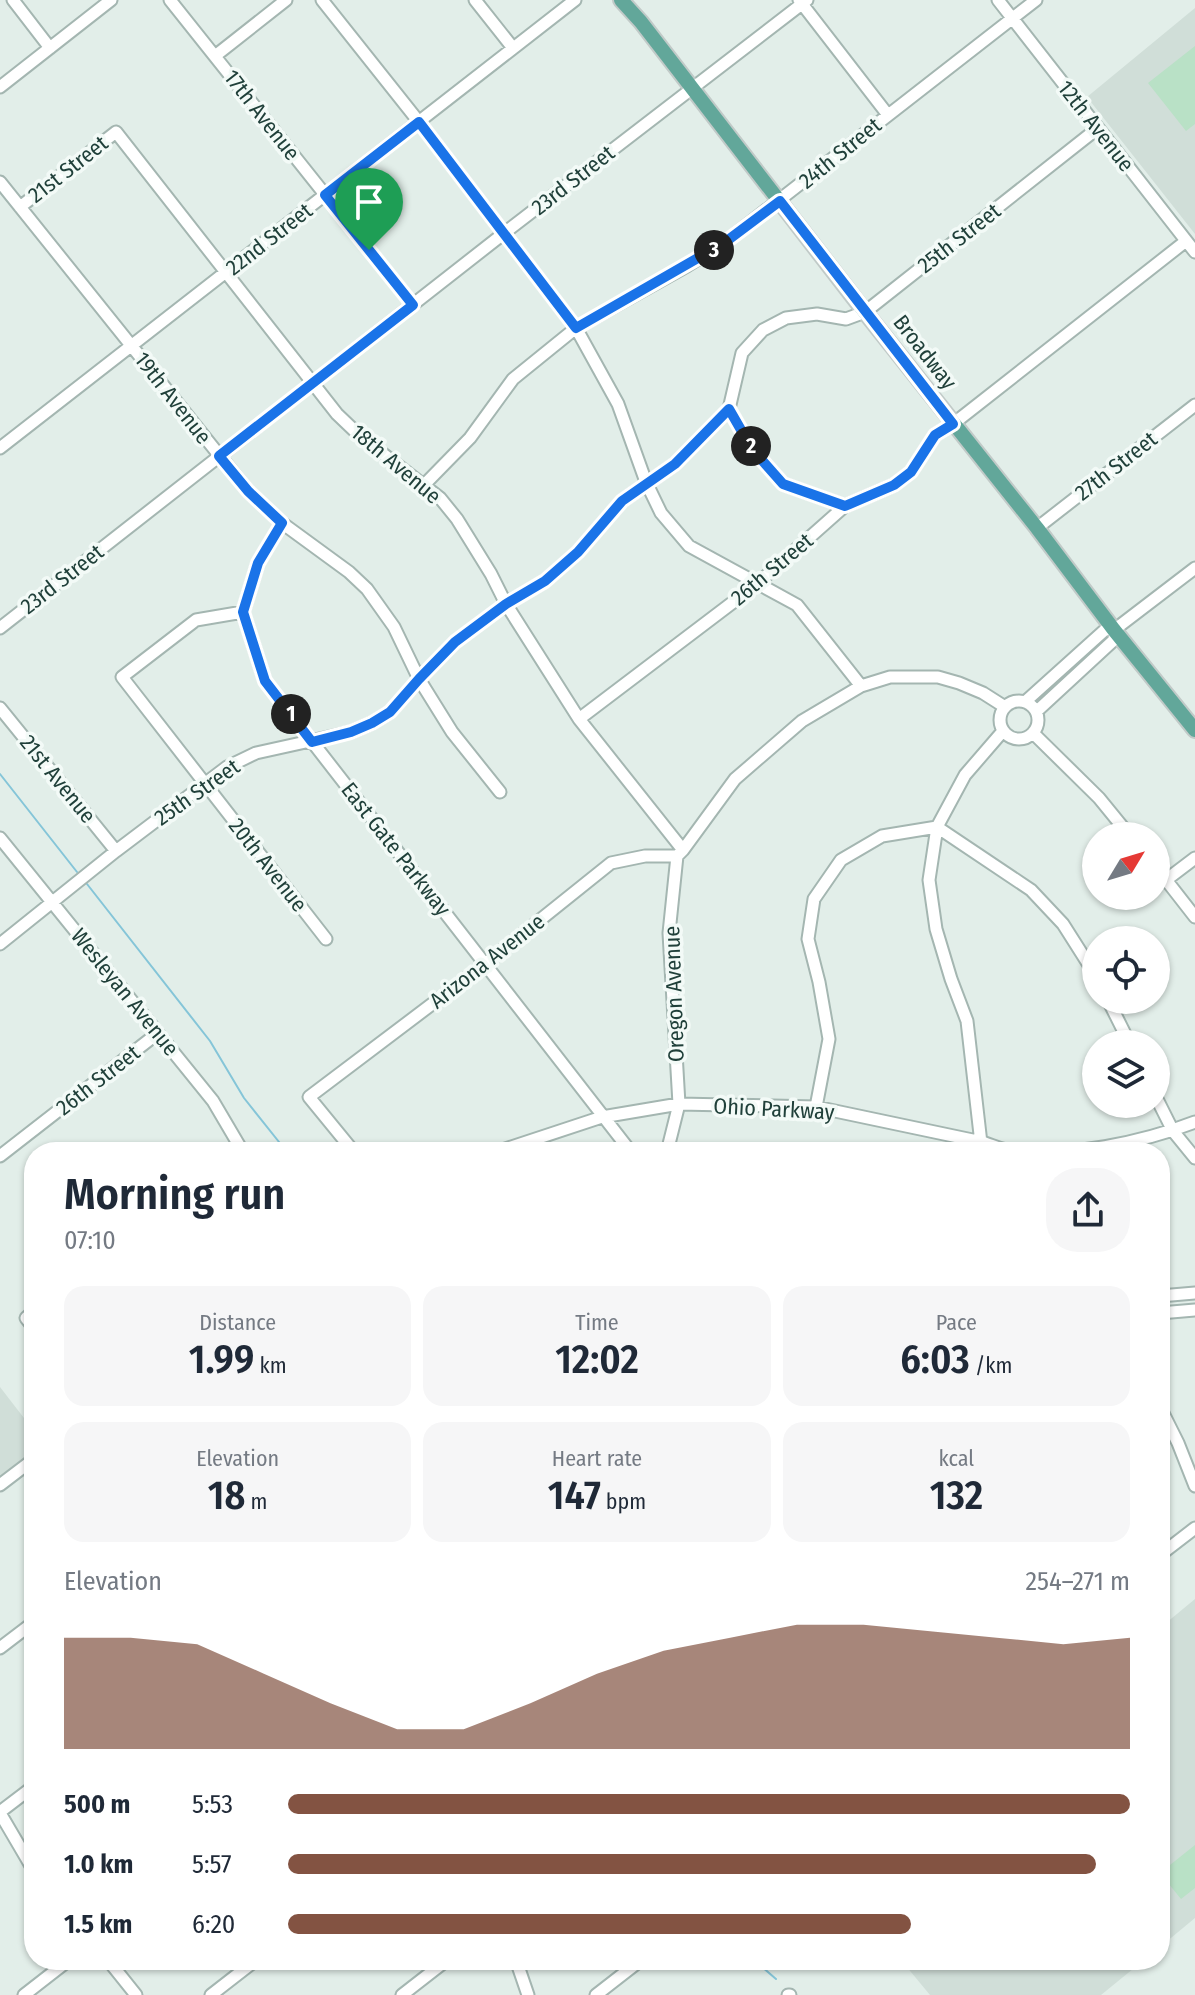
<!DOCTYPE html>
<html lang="en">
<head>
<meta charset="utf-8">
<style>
  :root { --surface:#fff; --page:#f6f6f7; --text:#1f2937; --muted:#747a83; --accent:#835342 }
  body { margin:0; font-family:"Fira Sans Condensed",sans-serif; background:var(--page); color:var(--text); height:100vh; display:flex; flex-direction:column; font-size:30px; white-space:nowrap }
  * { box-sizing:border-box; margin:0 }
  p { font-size:26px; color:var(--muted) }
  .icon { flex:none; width:44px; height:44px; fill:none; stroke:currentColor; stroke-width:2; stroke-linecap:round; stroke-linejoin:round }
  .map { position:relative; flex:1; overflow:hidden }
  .side { position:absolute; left:24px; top:1142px; width:1146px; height:828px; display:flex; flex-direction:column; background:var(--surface); border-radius:32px; box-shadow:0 2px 6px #0004 }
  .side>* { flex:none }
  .needle { width:52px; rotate:52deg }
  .tools { position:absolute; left:1082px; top:822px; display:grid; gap:16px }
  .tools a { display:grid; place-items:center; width:88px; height:88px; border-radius:50%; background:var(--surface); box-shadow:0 2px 6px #0004; font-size:40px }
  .pin { position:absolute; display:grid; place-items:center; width:68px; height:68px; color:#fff; margin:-82px -34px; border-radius:50% 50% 50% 0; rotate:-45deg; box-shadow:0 0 8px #0007 }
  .pin .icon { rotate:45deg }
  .km { position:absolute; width:40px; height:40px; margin:-20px; border-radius:50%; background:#222; color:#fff; font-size:22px; line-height:40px; text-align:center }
  .round { display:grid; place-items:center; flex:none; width:84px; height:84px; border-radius:32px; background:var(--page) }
  .overview { display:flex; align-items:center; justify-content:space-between; height:136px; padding:0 40px }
  h1 { font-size:44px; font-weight:600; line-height:60px }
  .stats { display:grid; grid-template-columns:repeat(3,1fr); gap:12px; height:136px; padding:8px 40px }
  .stats div { display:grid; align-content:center; border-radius:20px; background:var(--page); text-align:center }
  .stats b { font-size:40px; font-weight:600 }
  .stats small { font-size:22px; font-weight:400 }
  .stats p { font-size:22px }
  .chart { height:224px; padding:16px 40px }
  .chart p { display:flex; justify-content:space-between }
  .chart svg { width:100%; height:144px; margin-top:8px; fill:var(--accent); opacity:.7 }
  ul { padding:0 40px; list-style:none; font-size:26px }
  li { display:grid; grid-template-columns:128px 96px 1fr; align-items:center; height:60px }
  li i { height:20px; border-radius:10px; background:var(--accent) }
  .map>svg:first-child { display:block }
  .built { fill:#d0ded8 }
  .green { fill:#b9e1c6 }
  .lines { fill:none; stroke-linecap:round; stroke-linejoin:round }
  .stream { stroke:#85c5d8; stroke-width:2 }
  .minor-casing { stroke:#a4b6b1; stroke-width:15 }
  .major-casing { stroke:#c1cac8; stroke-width:18 }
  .minor { stroke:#fff; stroke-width:11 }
  .major { stroke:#62a79a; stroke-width:14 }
  .route-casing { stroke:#fff; stroke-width:16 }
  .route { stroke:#1a73e8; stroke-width:10 }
  .labels { text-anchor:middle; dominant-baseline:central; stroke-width:7; stroke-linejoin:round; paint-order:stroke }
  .street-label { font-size:22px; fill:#20403a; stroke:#f3faf7 }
</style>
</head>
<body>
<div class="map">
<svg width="1195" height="1995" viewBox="0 0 1195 1995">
  <rect width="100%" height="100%" fill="#e2eee9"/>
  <!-- built -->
  <path class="built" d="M1195 8V234L1087 97Z
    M0 1387 34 1431V1451L0 1478Z
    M1195 1599V1918L1160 1947V1628Z
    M901 1960H1144L1101 1995H930Z"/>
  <!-- green -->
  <path class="green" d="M1195 46V124L1186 131 1148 83Z
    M1195 1845V1888L1181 1899 1160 1873Z"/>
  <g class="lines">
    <!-- stream -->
    <path class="stream" d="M0 774 77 872
      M87 884 210 1041 244 1098 287 1152
      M754 1960 776 1979"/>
    <!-- minor casing -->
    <g class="minor-casing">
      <path id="minor" d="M13 0 50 48
        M170 0 413 305
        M322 0 419 122 576 328 618 404 646 482 661 513 689 546 797 605 861 686
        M475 0 513 48
        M799 0 888 115
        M998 0 1195 252
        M215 56 286 0
        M0 87 111 0
        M0 182 248 491 282 523 349 572 367 589 394 627 419 679 452 732 500 792
        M20 207 116 132 337 414 360 436 440 498 457 519 491 574 506 604 579 719 683 850
        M729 409 752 449 783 484 845 506
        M0 448 575 0
        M424 485 470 438 513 379 576 328 687 266 724 243 1036 0
        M282 523 258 563 243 612 265 681 631 1152
        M1037 528 1195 405
        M243 612 196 620 122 677 326 939
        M0 628 503 234 807 0
        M1114 630 1195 568
        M1000 720a19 19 0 1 1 38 0a19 19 0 1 1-38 0Z
        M1026 701 1106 629 1114 630
        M0 708 116 851
        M1037 711 1115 639 1114 630
        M579 719 757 584 845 506 894 485 911 472 935 435 953 424 1186 241
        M1033 733 1099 798 1130 836
        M0 838 213 1101 243 1152
        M1156 867 1195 917
        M1166 880 1195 858
        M0 944 116 851 227 767 256 753 351 732 372 723 390 712 419 679 455 642 506 604 545 581 578 552 622 501 675 464 729 409 742 353 763 330 786 318 817 314 846 319 865 312 1098 128
        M1108 1000 1130 1044
        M1156 1097 1173 1131 1195 1158
        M816 1107 829 1039 819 982 808 939 814 899 841 860 882 836 937 827 1031 890 1063 924 1096 976
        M354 1152 309 1097 485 964 611 863 645 856H677
        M496 1152 602 1117 679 1104 816 1107 982 1142C992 1145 1002 1150 1012 1151 1073 1156 1138 1144 1195 1122
        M667 1152 679 1104 669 933 677 856 683 850 735 779 802 721 861 686 890 677H938L959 683 983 693 1005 707
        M982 1152 967 1021 951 979 936 929 929 880 937 827 965 775 1003 731
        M0 1156 158 1033
        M1160 1296 1195 1293
        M34 1311 26 1318 34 1328
        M1160 1313 1195 1310
        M1160 1407 1178 1443 1195 1486
        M0 1485 34 1459
        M1160 1555 1195 1528
        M0 1648 34 1622
        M0 1812 34 1786
        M0 1813 34 1871
        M108 1960 136 1995
        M516 1960 528 1995
        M24 1995 69 1960
        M211 1995 256 1960
        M402 1995 447 1960
        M596 1995 641 1960
        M788 1995H790"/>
    </g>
    <!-- major casing -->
    <g class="major-casing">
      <path id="major" d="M621 0 641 22 865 312 1037 528 1114 630 1195 730"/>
    </g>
    <!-- minor -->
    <use href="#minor" class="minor"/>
    <!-- major -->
    <use href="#major" class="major"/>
  </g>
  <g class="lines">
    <!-- route casing -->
    <g class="route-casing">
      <path id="route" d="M419 122 576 328 724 243 780 201 953 424 935 435 911 472 894 485 845 506 783 484 752 449 729 409 675 464 622 501 578 552 545 581 506 604 455 642 419 679 390 712 372 723 351 732 312 742 265 681 243 612 258 563 282 523 248 491 219 456 413 305 325 195Z"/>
    </g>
    <!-- route -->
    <use href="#route" class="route"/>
  </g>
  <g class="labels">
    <!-- street labels -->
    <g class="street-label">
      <text transform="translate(262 115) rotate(52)">17th Avenue</text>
      <text transform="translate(1096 126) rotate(52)">12th Avenue</text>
      <text transform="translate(840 153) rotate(-39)">24th Street</text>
      <text transform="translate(68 169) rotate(-38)">21st Street</text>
      <text transform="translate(573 180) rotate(-38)">23rd Street</text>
      <text transform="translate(959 238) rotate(-38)">25th Street</text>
      <text transform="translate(269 239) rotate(-38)">22nd Street</text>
      <text transform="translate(925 352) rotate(52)">Broadway</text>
      <text transform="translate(173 398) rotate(52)">19th Avenue</text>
      <text transform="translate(396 464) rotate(40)">18th Avenue</text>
      <text transform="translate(1116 466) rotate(-38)">27th Street</text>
      <text transform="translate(772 569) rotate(-40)">26th Street</text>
      <text transform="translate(62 579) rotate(-38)">23rd Street</text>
      <text transform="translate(58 779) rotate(51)">21st Avenue</text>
      <text transform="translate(197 792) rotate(-35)">25th Street</text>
      <text transform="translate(396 849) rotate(52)">East Gate Parkway</text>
      <text transform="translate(268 865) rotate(52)">20th Avenue</text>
      <text transform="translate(487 961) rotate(-38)">Arizona Avenue</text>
      <text transform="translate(125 992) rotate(51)">Wesleyan Avenue</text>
      <text transform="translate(674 994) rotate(-92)">Oregon Avenue</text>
      <text transform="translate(98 1080) rotate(-38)">26th Street</text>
      <text transform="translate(774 1109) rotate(3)">Ohio Parkway</text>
    </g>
  </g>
</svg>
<div class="tools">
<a><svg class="needle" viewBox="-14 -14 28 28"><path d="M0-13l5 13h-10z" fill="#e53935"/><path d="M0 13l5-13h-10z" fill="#747a83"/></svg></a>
<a><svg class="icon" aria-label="locate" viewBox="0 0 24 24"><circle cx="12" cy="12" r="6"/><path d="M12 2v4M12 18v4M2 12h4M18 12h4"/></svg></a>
<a><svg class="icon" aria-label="layers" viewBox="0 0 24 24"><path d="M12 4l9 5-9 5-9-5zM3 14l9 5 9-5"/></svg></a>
</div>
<div class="pin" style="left:369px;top:250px;background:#1e9e55"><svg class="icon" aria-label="arrive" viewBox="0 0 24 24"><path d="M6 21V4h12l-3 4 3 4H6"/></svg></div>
<b class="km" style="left:291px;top:714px">1</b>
<b class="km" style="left:751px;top:446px">2</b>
<b class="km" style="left:714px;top:250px">3</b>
<section class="side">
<div class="overview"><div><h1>Morning run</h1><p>07:10</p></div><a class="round"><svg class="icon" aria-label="share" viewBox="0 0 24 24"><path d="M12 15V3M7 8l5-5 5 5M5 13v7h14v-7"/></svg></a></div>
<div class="stats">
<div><p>Distance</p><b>1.99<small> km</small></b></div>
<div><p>Time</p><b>12:02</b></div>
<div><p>Pace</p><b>6:03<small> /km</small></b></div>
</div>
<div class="stats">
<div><p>Elevation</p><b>18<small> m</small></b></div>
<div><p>Heart rate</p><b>147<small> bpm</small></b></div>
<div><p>kcal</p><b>132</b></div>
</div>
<div class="chart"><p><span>Elevation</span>254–271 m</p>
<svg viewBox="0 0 160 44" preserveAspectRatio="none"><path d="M0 44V10L10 10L20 12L30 21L40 30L50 38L60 38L70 30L80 21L90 14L100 10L110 6L120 6L130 8L140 10L150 12L160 10V44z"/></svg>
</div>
<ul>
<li><b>500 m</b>5:53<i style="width:100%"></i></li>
<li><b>1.0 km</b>5:57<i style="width:96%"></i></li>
<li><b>1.5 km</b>6:20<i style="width:74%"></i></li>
</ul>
</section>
</div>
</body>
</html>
